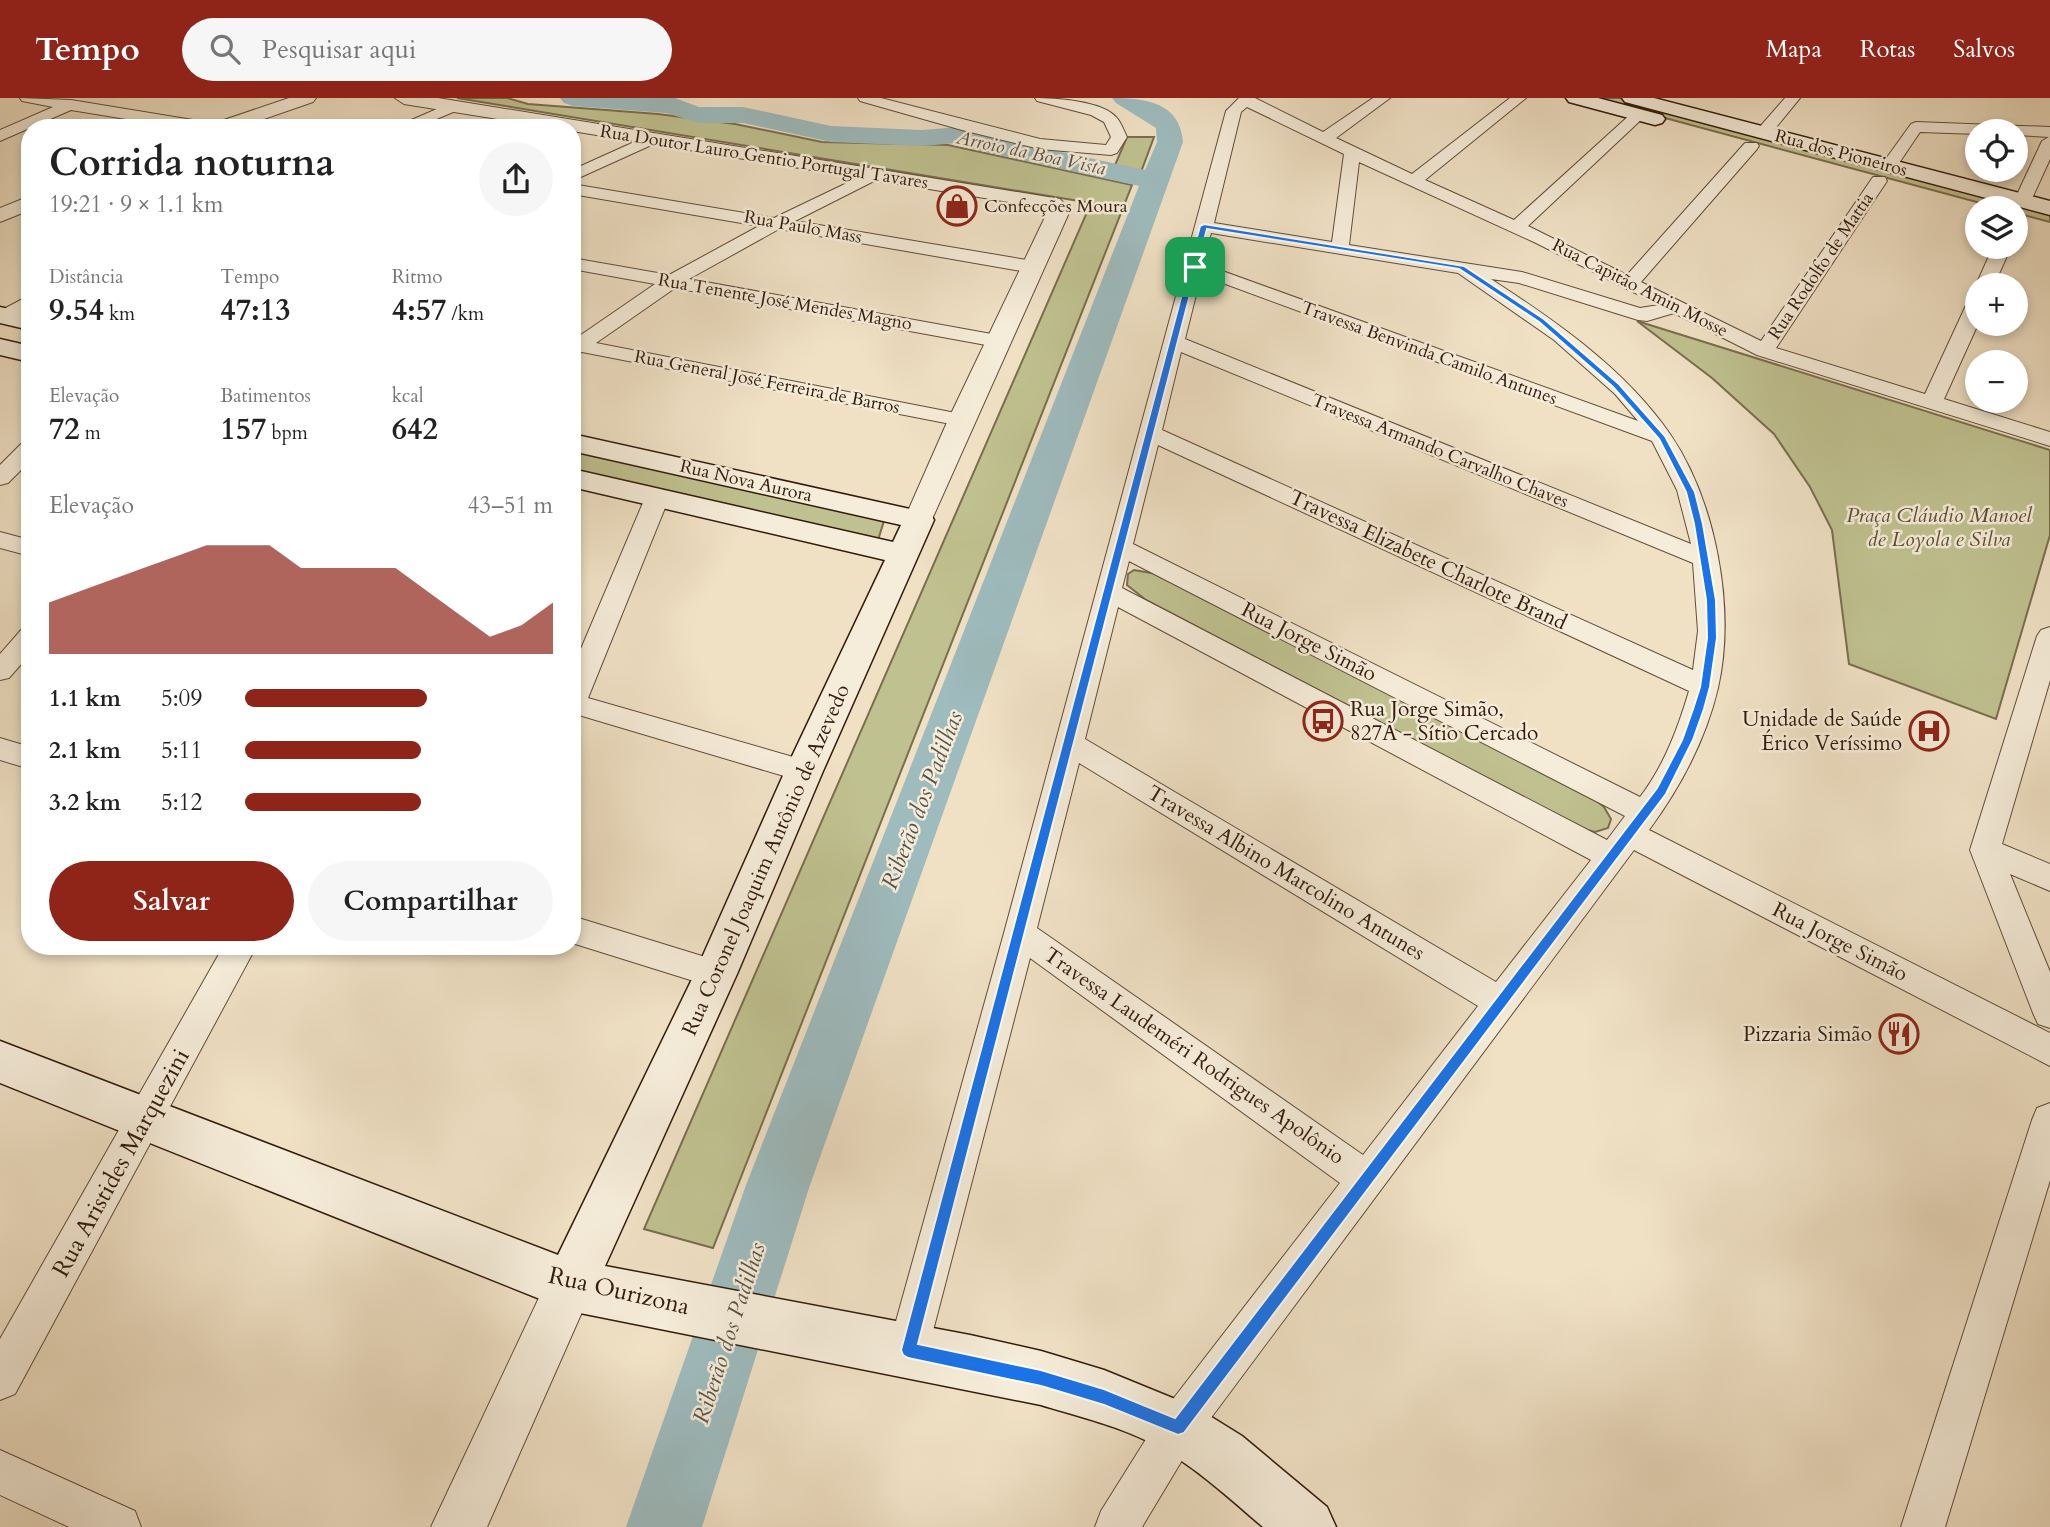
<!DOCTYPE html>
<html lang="pt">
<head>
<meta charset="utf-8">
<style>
  :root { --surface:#fff; --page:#f6f6f6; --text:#222; --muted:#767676; --accent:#8f2418 }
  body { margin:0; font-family:Cardo,serif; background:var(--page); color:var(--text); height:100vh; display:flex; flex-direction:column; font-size:26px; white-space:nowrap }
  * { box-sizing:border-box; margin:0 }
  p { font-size:23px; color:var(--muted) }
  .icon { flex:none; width:38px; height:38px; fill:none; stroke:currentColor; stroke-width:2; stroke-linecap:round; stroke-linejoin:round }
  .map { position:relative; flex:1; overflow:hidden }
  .side { position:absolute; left:21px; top:21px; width:560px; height:836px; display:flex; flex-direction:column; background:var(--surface); border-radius:28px; box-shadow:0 4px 10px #0003 }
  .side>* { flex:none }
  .fabs { position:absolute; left:1965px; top:21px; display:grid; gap:14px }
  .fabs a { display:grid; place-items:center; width:63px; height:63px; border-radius:50%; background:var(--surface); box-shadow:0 4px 10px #0003; font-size:35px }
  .pin { position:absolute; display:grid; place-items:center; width:60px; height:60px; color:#fff; margin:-30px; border-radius:14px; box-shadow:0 4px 10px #0006 }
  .round { display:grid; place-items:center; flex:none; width:74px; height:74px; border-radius:37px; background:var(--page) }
  .head { display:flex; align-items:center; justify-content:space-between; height:119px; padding:0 28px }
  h1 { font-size:38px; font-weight:800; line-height:52px }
  .figures { display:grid; grid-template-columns:repeat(3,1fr); gap:10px; height:119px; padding:7px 28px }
  .figures div { display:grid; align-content:center }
  .figures b { font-size:30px; font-weight:800 }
  .figures small { font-size:19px; font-weight:400 }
  .figures p { font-size:19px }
  .chart { height:196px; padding:14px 28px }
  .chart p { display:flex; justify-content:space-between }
  .chart svg { width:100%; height:126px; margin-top:7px; fill:var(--accent); opacity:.7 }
  .action { display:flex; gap:14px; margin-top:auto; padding:14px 28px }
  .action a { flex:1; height:80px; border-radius:42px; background:var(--accent); color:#fff; font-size:28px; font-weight:800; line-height:80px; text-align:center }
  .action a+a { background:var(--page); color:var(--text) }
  ul { padding:0 28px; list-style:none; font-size:23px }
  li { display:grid; grid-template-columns:112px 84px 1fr; align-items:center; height:52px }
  li i { height:18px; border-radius:9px; background:var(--accent) }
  header { display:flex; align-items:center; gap:42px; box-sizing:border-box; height:98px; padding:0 35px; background:var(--accent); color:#fff }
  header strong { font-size:33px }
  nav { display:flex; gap:38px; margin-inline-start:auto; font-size:24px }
  .search { width:490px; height:63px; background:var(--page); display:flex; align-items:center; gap:18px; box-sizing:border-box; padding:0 24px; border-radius:38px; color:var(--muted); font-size:26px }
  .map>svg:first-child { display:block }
  .green { fill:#c0c190; stroke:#7a6e4e; stroke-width:2 }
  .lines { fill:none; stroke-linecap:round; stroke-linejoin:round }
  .river { fill:#9ebbbe; fill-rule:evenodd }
  .minor-casing { stroke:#624c3a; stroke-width:2 }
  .tertiary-casing { stroke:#624c3a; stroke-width:2 }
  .secondary-casing { stroke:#331b0b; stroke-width:3 }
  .minor { fill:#f5ecd9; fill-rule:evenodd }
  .tertiary { fill:#f5ecd9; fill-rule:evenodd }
  .secondary { fill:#f5ecd9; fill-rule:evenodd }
  .route { fill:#1a73e8; stroke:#fff; stroke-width:2; fill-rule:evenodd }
  .labels { text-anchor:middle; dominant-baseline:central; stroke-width:5; stroke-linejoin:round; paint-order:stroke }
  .far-street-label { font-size:18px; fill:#331b0b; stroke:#f5ecd9 }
  .far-poi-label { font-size:18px; fill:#331b0b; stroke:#f5ecd9; text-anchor:start }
  .far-water-label { font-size:19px; font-style:italic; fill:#58534a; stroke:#f5ecd9 }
  .park-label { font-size:21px; font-style:italic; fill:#5d4d33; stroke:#f5ecd9 }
  .street-label { font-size:21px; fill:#331b0b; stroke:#f5ecd9 }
  .poi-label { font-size:21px; fill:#331b0b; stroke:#f5ecd9; text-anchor:end }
  .water-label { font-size:23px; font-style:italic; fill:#58534a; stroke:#f5ecd9 }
  .near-street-label { font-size:24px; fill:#331b0b; stroke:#f5ecd9 }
</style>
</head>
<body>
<header>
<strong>Tempo</strong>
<div class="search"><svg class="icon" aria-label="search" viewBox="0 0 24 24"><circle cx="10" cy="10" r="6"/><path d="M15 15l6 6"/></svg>Pesquisar aqui</div>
<nav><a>Mapa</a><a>Rotas</a><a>Salvos</a></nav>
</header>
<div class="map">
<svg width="2050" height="1429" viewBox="0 0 2050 1429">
  <rect width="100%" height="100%" fill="#f0e1c5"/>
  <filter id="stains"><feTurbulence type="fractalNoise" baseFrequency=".00286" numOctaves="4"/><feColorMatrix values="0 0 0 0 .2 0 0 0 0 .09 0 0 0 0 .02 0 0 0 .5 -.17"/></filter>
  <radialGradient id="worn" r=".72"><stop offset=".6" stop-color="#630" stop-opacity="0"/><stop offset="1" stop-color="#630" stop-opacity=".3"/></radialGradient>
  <!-- green -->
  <path class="green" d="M457 0H507L528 6 658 16 735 26 822 44 948 47 1132 87 713 1150 644 1131 1091 105Z
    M1591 0H1621L2050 113V124L2016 115V110H1999Z
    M1127 39H1154L1141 74 1115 67Z
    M1637 223 2050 352V437L1996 621 1849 566 1832 432 1810 389 1774 336 1712 280Z
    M572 352 884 423 878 442 572 372Z
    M1134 472 1157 476 1592 699 1604 709 1611 721 1608 730 1595 734 1583 731 1146 502 1127 487 1128 476Z"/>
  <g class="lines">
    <!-- river -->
    <path class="river" d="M560 0H675L699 9H743L831 28 922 32 960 29 987 38 1145 72 1157 44 1156 30 1116 5 1112 0C1145 0 1180 4 1183 44L810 1087 702 1429H626L746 1087 1139 88 980 53 957 45 922 48 831 44 743 25H699L666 15 573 8 564 5Z"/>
    <!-- minor casing -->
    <g class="minor-casing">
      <path id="minor" d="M20 0 71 2 211 25 219 30H181L71 12 0 43V32L53 9 22 3Z
        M858 0H881L1040 41 1106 47 1111 39 1104 24 1091 17 1037 3 1035 0C1055 0 1102 3 1116 19 1121 24 1124 33 1127 39L1117 55 1111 57 1040 51 962 32 860 3Z
        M1239 0H1255L1323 34 1373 0H1390L1336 40 1412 76 1510 0H1526L1425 82 1514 122 1633 14H1643L1646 17 1643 20 1528 128 1627 177 1745 45H1757L1759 48 1757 51 1641 184 1761 243 1873 79H1885L1887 83 1776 250 1925 296 1968 203 1978 197V226L1944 301 2050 334V348L1757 257 1674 215 1647 223 1638 222 1519 185 1491 181C1557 224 1625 271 1670 336 1716 403 1736 511 1718 590 1706 641 1680 690 1649 732L2050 935V968L1634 752 1193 1344 1142 1429H1095L1101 1413 1163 1314 1340 1085 1030 860 928 1252 922 1266 908 1272 894 1266 888 1252 1004 835 1226 13ZM1247 9 1344 56 1332 144 1214 125 1241 14ZM1359 64 1536 145 1659 207 1640 210 1522 174 1349 147ZM1211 135 1458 175 1554 242 1615 296 1638 323 1203 166ZM1201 177 1652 343 1677 392 1691 446 1185 241ZM1181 254 1693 465 1698 533 1693 572 1162 332ZM1158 347 1689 593C1678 630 1664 668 1640 699L1133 446ZM1129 463 1625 718 1607 742 1122 490ZM1118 509 1591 762 1496 884 1085 641ZM1079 665 1478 908 1363 1057 1037 830Z
        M1785 0H1800L1769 38H1757L1755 35 1757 32Z
        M453 4 461 9 458 12 415 30H393Z
        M1916 24 2050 29V61L2029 107H2017L2014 103 2042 43 2049 39 2016 37V33H1978V36L1920 34 1895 71H1883L1881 68 1883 65 1911 26Z
        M652 36 660 41 658 44 572 83V72Z
        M874 72 880 74 882 77 880 80 795 123 1033 163 1042 169 1033 175 779 131 689 181 997 237 1004 239 1007 243 1004 247 997 249 675 190 596 245 961 316 969 317 972 322 969 327 961 328 582 254 572 258V240L575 241 655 186 572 171V160L669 177 759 128 572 96V86L774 120Z
        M1993 149H2011L1994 187H1978V190L1976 187Z
        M30 197V211L12 222 0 223V213Z
        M30 343V363L8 385 0 387V367L22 345Z
        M657 393 665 395 669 400 588 600 814 665 818 673 814 681 804 684 572 615V572L645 400 649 395Z
        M0 434 30 442V458L0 450Z
        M30 529V556L9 580 0 582V556L21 532Z
        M2050 529V582L2002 746 2050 766V793L2010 776 2050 874V930L2038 926 2033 915 1970 752 2037 538 2041 532Z
        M0 640 30 649V671L0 662Z
        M572 818 728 866 733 876 728 886 716 890 572 845Z
        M223 849H256L15 1296 0 1302V1241Z
        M2050 1005V1082L1945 1429H1901L2032 1022 2037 1010Z
        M0 1352 135 1413 141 1429H69L0 1397Z"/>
    </g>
    <!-- tertiary casing -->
    <g class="tertiary-casing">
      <path id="tertiary" d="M289 0H316L313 4 238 30H210L212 26Z
        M395 0H438L1060 101 1069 111 1068 117 929 428 919 431 909 428 904 422 948 322 1046 117V110L572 33V30H553L404 6Z
        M30 98V112L0 124V110Z
        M570 1163 587 1170 594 1187 487 1429H431L553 1170Z"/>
    </g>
    <!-- secondary casing -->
    <g class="secondary-casing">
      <path id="secondary" d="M1566 0H1598L1662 17 1665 21 1662 25 1655 27 1569 4Z
        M1622 0H1654L2050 103V117L1625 4Z
        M0 209 30 216V232L0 225Z
        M0 241 30 248V264L0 257Z
        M572 336 919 413 930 415 934 422 823 673 737 876 605 1168 970 1237 1041 1253 1104 1272 1197 1310 1242 1338 1327 1409 1336 1429H1263C1230 1401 1197 1370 1159 1349 1123 1329 1080 1319 1041 1307L570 1213 0 985V943L558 1157 696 873 785 673 885 462 572 389V371L893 444 901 427 572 353Z"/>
    </g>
    <!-- minor -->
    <use href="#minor" class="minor"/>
    <!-- tertiary -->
    <use href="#tertiary" class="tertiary"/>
    <!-- secondary -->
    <use href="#secondary" class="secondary"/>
  </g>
  <!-- route -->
  <path class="route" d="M1204 126 1464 168 1544 221 1619 286 1665 338 1695 394 1703 426 1716 502 1717 540 1710 589 1704 611 1693 642 1666 696 1184 1335 1178 1337 1104 1307 1041 1288 908 1260 903 1257 901 1252 1200 128ZM1207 131 1459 171 1539 224 1613 289 1659 341 1686 394 1694 426 1706 502 1707 540 1700 589 1693 611 1682 642 1657 690 1175 1320 1104 1291 1041 1272 918 1246Z"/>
  <!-- icons -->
  <defs>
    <g id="shop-ring" transform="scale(2.0125)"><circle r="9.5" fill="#f5ecd9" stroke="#8f2418" stroke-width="1.5"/><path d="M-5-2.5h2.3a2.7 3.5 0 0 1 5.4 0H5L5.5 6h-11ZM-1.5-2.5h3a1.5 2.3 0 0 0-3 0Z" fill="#8f2418"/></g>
    <g id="bus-ring" transform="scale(2.0125)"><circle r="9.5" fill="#f5ecd9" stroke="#8f2418" stroke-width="1.5"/><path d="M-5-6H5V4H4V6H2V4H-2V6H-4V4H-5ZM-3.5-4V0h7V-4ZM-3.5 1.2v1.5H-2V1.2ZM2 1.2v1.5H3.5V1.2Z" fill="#8f2418"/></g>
    <g id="hospital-ring" transform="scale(2.0125)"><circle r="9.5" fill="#f5ecd9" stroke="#8f2418" stroke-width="1.5"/><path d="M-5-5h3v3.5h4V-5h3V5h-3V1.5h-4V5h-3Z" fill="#8f2418"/></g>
    <g id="restaurant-ring" transform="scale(2.0125)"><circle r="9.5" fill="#f5ecd9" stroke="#8f2418" stroke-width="1.5"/><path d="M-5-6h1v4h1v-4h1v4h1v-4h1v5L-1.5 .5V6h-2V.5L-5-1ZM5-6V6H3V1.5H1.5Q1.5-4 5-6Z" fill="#8f2418"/></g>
  </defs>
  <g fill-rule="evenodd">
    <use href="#shop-ring" x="957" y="108"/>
    <use href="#bus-ring" x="1323" y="623"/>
    <use href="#hospital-ring" x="1929" y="633"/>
    <use href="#restaurant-ring" x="1899" y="936"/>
  </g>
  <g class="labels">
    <!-- far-street labels -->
    <g class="far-street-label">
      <text transform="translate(1841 55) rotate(15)">Rua dos Pioneiros</text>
      <text transform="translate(764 59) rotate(9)">Rua Doutor Lauro Gentio Portugal Tavares</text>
      <text transform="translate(803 129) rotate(10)">Rua Paulo Mass</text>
      <text transform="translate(1821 168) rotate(-56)">Rua Rodolfo de Mattia</text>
      <text transform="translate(1640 190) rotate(27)">Rua Capitão Amin Mosse</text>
      <text transform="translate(785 204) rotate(10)">Rua Tenente José Mendes Magno</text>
      <text transform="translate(1429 255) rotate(20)">Travessa Benvinda Camilo Antunes</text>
      <text transform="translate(767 284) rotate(11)">Rua General José Ferreira de Barros</text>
      <text transform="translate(1440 353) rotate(22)">Travessa Armando Carvalho Chaves</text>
      <text transform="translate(746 383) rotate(13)">Rua Nova Aurora</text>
    </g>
    <!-- far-poi labels -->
    <g class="far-poi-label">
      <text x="984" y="108">Confecções Moura</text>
    </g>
    <!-- far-water labels -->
    <g class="far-water-label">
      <text transform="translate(1031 55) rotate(12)">Arroio da Boa Vista</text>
    </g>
    <!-- park labels -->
    <g class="park-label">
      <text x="1939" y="417">Praça Cláudio Manoel<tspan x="1939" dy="24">de Loyola e Silva</tspan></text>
    </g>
    <!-- street labels -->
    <g class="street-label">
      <text transform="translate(1428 462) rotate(25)">Travessa Elizabete Charlote Brand</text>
      <text transform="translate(1309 544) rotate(27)">Rua Jorge Simão</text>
      <text transform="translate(766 762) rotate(-66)">Rua Coronel Joaquim Antônio de Azevedo</text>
      <text transform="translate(1286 775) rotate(31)">Travessa Albino Marcolino Antunes</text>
      <text transform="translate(1840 844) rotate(27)">Rua Jorge Simão</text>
      <text transform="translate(1194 958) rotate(35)">Travessa Laudeméri Rodrigues Apolônio</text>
    </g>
    <!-- poi labels -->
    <g class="poi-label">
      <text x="1350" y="611" text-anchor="start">Rua Jorge Simão,<tspan x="1350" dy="24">827A - Sítio Cercado</tspan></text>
      <text x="1902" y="621">Unidade de Saúde<tspan x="1902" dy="24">Érico Veríssimo</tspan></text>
      <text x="1872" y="936">Pizzaria Simão</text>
    </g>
    <!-- water labels -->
    <g class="water-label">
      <text transform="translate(922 702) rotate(-69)">Riberão dos Padilhas</text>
      <text transform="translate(729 1235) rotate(-72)">Riberão dos Padilhas</text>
    </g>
    <!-- near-street labels -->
    <g class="near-street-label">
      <text transform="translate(121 1065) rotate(-61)">Rua Aristides Marquezini</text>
      <text transform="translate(619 1193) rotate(13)">Rua Ourizona</text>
    </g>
  </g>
  <rect width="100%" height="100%" filter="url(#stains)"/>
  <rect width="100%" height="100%" fill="url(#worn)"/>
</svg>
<div class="fabs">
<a><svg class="icon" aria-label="locate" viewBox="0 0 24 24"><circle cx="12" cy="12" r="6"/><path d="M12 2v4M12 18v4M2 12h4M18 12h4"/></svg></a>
<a><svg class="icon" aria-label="layers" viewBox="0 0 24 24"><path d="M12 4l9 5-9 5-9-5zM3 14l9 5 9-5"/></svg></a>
<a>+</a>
<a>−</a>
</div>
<div class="pin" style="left:1195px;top:169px;background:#1e9e55"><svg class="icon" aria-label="arrive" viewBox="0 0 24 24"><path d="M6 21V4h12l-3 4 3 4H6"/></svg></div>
<section class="side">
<div class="head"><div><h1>Corrida noturna</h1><p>19:21 · 9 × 1.1 km</p></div><a class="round"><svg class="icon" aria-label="share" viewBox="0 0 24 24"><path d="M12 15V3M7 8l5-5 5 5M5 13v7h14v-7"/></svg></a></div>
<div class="figures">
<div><p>Distância</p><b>9.54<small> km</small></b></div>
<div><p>Tempo</p><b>47:13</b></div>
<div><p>Ritmo</p><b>4:57<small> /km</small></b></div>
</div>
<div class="figures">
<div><p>Elevação</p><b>72<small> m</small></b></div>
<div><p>Batimentos</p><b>157<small> bpm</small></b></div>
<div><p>kcal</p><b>642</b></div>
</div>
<div class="chart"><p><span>Elevação</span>43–51 m</p>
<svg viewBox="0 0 160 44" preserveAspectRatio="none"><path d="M0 44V26L10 22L20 18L30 14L40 10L50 6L60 6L70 6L80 14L90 14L100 14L110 14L120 22L130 30L140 38L150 34L160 26V44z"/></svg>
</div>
<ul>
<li><b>1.1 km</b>5:09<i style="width:59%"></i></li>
<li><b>2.1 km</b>5:11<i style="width:57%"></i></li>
<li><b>3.2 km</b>5:12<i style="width:57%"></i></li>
</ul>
<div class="action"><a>Salvar</a><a>Compartilhar</a></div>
</section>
</div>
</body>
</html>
